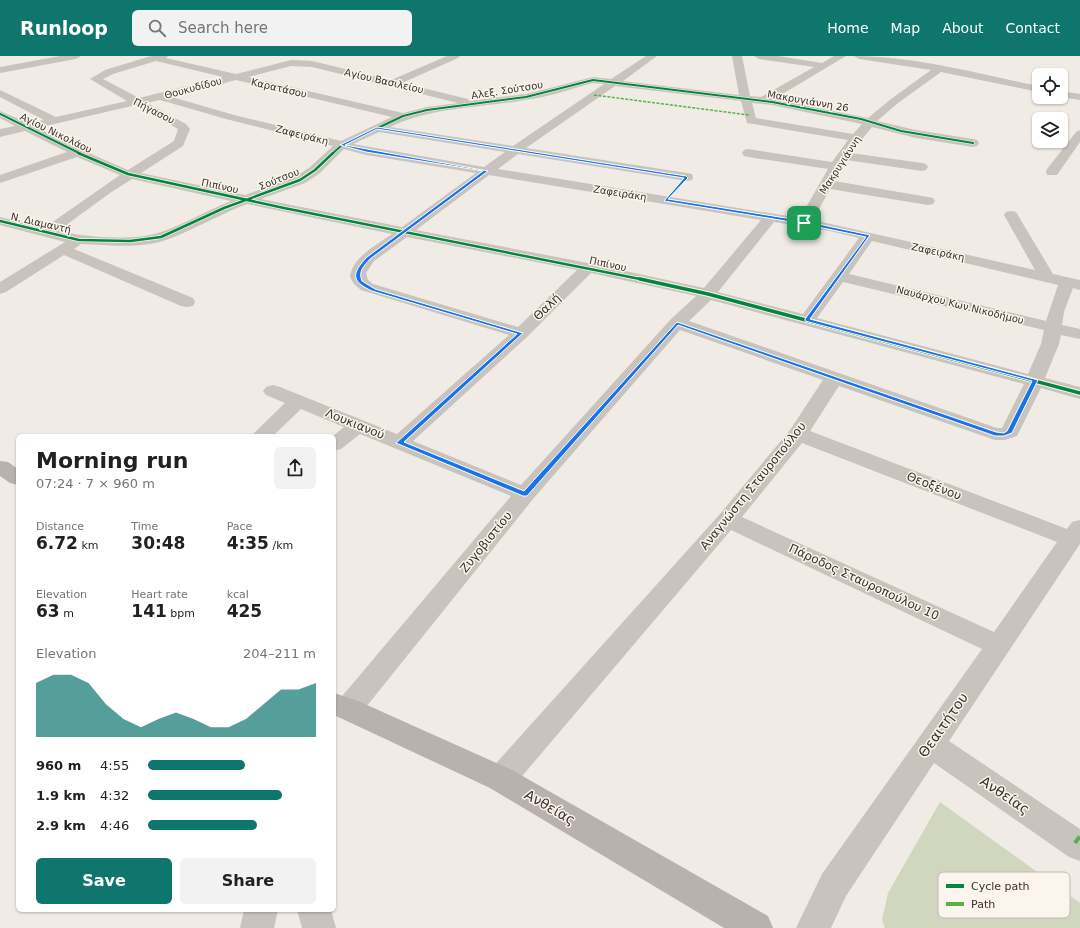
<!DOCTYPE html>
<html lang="en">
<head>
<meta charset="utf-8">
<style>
  :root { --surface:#fff; --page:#f2f2f2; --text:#202124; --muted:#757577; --accent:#0f766e }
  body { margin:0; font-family:"DejaVu Sans",sans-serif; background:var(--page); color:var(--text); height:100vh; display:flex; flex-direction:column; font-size:15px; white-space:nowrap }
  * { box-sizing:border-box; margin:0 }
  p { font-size:13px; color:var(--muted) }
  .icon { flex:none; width:22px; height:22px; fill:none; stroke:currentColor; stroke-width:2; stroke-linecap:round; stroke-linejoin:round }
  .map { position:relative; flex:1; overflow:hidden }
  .side { position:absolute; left:16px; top:378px; width:320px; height:478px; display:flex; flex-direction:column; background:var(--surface); border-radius:6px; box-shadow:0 1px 3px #0004 }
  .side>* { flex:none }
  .buttons { position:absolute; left:1032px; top:12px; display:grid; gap:8px }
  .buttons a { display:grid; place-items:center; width:36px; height:36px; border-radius:6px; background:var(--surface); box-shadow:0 1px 3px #0004; font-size:20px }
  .pin { position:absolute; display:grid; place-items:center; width:34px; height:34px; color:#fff; margin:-17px; border-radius:8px; box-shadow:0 2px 6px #0006 }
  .round { display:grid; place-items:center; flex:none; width:42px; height:42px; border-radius:6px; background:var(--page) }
  .overview { display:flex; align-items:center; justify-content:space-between; height:68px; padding:0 20px }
  h1 { font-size:22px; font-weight:800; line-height:30px }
  .metrics { display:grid; grid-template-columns:repeat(3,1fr); gap:6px; height:68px; padding:4px 20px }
  .metrics div { display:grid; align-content:center }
  .metrics b { font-size:17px; font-weight:800 }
  .metrics small { font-size:11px; font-weight:400 }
  .metrics p { font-size:11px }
  .chart { height:112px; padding:8px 20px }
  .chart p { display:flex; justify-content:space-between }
  .chart svg { width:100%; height:72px; margin-top:4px; fill:var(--accent); opacity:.7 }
  .primary-button { display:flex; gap:8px; margin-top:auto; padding:8px 20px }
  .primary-button a { flex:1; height:46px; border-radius:6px; background:var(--accent); color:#fff; font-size:16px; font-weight:800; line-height:46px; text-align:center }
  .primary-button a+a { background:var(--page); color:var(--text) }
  ul { padding:0 20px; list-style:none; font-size:13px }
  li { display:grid; grid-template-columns:64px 48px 1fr; align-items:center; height:30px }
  li i { height:10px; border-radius:5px; background:var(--accent) }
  header { display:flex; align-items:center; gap:24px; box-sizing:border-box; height:56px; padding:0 20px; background:var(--accent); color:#fff }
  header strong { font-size:19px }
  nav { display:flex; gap:22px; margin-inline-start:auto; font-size:14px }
  .search { width:280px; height:36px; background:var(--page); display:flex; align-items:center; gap:10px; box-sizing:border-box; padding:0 14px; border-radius:6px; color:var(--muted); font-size:15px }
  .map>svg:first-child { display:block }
  .green { fill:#d1d6bf }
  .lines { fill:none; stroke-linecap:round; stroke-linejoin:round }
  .minor { fill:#c9c3be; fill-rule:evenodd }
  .major { fill:#b8b1ad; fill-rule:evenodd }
  .quiet-far1 { stroke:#57b246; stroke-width:1.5; stroke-dasharray:3 1.5; stroke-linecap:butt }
  .quiet { stroke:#57b246; stroke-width:4; stroke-dasharray:8 4; stroke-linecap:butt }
  .cycleway-far2-casing { stroke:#fbf5ee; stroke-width:3 }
  .cycleway-far1-casing { stroke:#fbf5ee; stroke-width:4 }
  .cycleway-casing { stroke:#fbf5ee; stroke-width:5.5 }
  .cycleway-far2 { stroke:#00873e; stroke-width:2 }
  .cycleway-far1 { stroke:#00873e; stroke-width:2.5 }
  .cycleway { stroke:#00873e; stroke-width:3.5 }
  .route { fill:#1a73e8; stroke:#fff; fill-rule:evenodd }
  .labels { text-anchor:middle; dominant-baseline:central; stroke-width:3; stroke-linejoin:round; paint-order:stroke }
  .far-street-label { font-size:10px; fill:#3b302b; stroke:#fbf5ee }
  .street-label { font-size:12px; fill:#3b302b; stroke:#fbf5ee }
  .near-street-label { font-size:14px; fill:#3b302b; stroke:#fbf5ee }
  .key { fill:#fbf5ee; stroke:#c1bab4; stroke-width:1 }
  .key-label { font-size:11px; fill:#3b302b }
</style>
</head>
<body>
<header>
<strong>Runloop</strong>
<div class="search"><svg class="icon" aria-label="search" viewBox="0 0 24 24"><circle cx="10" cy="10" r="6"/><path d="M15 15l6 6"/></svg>Search here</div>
<nav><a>Home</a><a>Map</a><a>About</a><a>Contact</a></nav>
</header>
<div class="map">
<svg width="1080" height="872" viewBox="0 0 1080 872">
  <rect width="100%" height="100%" fill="#f0ebe5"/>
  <!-- green -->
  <path class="green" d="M940 746 1080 847V872H885L882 864 888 837Z"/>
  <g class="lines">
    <!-- minor -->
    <path class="minor" d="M60 0H81L76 3 0 17V11Z
      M151 0H168L166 2 236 18 291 4 312 5 391 24 447 0H460L458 2 402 27 468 43 469 45 526 38 593 21 611 23 646 0H657L623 25 739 39 732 0H742L750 40 761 41 814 11 759 3 754 0H778L822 7 834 0H846L774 43 868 62 891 43 931 14 859 3 854 0C916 0 978 18 1039 30V36L941 16 898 47 877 65 916 74 973 83 977 84 979 87 977 90 973 91 916 82 872 71 851 97 922 107 926 108 928 111 926 114 922 115 846 104 834 125 928 141 933 142 935 145 933 148 928 149 830 133 813 164 1035 214 1004 159 1006 156 1011 155 1016 156 1053 218 1080 224V234L1073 232 1064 256 1062 269 1080 273V283L1061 279 1059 288 1045 322 1080 331V343L1041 332 1017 380 1005 384H995L839 330 810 375 1067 473 1072 466 1080 464V488L949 685 1080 773V805L1069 801 934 707 846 840 831 872H796L822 818 982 593 731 474 512 732 501 736 490 732 486 723 490 714 720 458 790 374 823 324 680 274 533 443 358 661 348 664 338 661 334 653 338 645 511 440 360 378 341 393 334 395V380H333L344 371 301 353 273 380H251L285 347 266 339 263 335 266 331 273 329 280 331 397 378 509 279 361 234 354 228 350 221C352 201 378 188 392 178L247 148C220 158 194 174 166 184 142 193 106 189 81 188L74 193 193 242 195 246 193 250 187 251 181 250 64 199 6 236 0 238V226L65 186 0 169V161L44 172 120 119 77 101 0 127V119L67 96 25 75 0 81V73L15 70 0 62V55L28 67 44 64 0 41V34L56 61 127 45 90 23 105 14ZM156 5 223 21 139 42 103 23 113 18ZM291 10 312 11 458 47 427 51 403 57 248 21ZM236 24 392 61 341 85 234 59 172 41ZM593 27 604 28 513 90 390 71C432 51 480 52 525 44 548 41 571 33 593 27ZM615 30 741 45 747 67 848 84 832 106 748 93 744 94 742 97 744 100 748 101 828 113 800 162 498 113 518 98 687 125 692 124 693 121 692 118 687 117 526 92ZM160 44 226 63 333 90 310 111 295 121 245 139 141 117 183 90 190 73 186 68 147 47ZM752 47 772 49 862 68 853 78 756 62ZM136 49 178 73 174 85 128 114 82 94 37 72ZM379 76 505 96 484 111 353 88ZM344 93 366 99 476 117 402 171 261 143 305 127 320 117ZM489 119 761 164 704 232 588 207 416 174ZM132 123 231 145C207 154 183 169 158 177 133 185 84 181 58 175L110 137ZM774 166 830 175 859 182 803 258 718 236ZM407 181 577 214 518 271 373 228 368 224 366 217 374 205ZM872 185 1058 229 1046 265 849 218ZM591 217 696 240 671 263 521 429 413 385 527 281ZM843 226 1044 274 1041 288 1028 318 817 262ZM711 244 1024 328 1002 372H997L689 265ZM802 387 1057 486 994 576 742 461Z
      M1061 35 1080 38V44L1060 41Z
      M1080 74V86L1057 119H1047L1046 116 1047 113 1076 76Z
      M244 854H278L274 872H240Z
      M297 854H331L336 872H302Z"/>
    <!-- major -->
    <path class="major" d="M0 405 8 406 18 413V429L10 427 0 420Z
      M334 637 358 645 512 714 768 860 773 872H724L490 732 334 659Z"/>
    <!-- quiet-far1 -->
    <path class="quiet-far1" d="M594 39 749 59"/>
    <!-- quiet -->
    <path class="quiet" d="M1075 787 1080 780"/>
    <!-- cycleway-far2 casing -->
    <g class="cycleway-far2-casing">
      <path id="cycleway-far2" d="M0 58 81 98
        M332 98 342 89 403 60 427 54 526 41 593 24 772 46 861 63 901 75 973 87"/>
    </g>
    <!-- cycleway-far1 casing -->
    <g class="cycleway-far1-casing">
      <path id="cycleway-far1" d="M78 97 128 118 284 152 645 224
        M0 165 79 184 130 185 161 181 224 152 300 124 315 114 333 97"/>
    </g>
    <!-- cycleway casing -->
    <g class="cycleway-casing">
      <path id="cycleway" d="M640 223 708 238 1080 337"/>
    </g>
    <!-- cycleway-far2 -->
    <use href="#cycleway-far2" class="cycleway-far2"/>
    <!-- cycleway-far1 -->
    <use href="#cycleway-far1" class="cycleway-far1"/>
    <!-- cycleway -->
    <use href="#cycleway" class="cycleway"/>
  </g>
  <!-- route -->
  <path class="route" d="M377 71 686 120 688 122 668 143 804 165 870 179 810 263 1038 324 1012 377 1004 380H995L678 269 527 440H523L396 387 517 278 372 235C350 225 352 217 367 201L483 115 366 96 340 89ZM377 73 684 122 664 145 804 168 866 181 805 263V265L1032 325 1007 375 1004 377 996 376 677 266 524 435 404 386 523 277 375 233 362 225C358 215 364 210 370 203L488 115 345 89Z"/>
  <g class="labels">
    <!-- far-street labels -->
    <g class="far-street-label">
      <text transform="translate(384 25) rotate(13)">Αγίου Βασιλείου</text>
      <text transform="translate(193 32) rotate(-15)">Θουκυδίδου</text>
      <text transform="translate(279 32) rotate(13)">Καρατάσου</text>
      <text transform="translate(507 34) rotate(-9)">Αλεξ. Σούτσου</text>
      <text transform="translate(808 45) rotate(10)">Μακρυγιάννη 26</text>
      <text transform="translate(154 55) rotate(27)">Πήγασου</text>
      <text transform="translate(56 77) rotate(26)">Αγίου Νικολάου</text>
      <text transform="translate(302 79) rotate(14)">Ζαφειράκη</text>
      <text transform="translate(840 109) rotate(-57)">Μακρυγιάννη</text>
      <text transform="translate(279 123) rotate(-22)">Σούτσου</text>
      <text transform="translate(220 130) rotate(12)">Πιπίνου</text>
      <text transform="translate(620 137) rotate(9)">Ζαφειράκη</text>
      <text transform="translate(41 167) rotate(13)">Ν. Διαμαντή</text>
      <text transform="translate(938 196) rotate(12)">Ζαφειράκη</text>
      <text transform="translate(608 208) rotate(12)">Πιπίνου</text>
      <text transform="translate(960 249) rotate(14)">Ναυάρχου Κων.Νικοδήμου</text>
    </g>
    <!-- street labels -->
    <g class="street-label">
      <text transform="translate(547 251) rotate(-44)">Θαλή</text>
      <text transform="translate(355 368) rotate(22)">Λουκιανού</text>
      <text transform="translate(753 430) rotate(-51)">Αναγνώστη Σταυροπούλου</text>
      <text transform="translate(934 430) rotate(21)">Θεοξένου</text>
      <text transform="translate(486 486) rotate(-51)">Ζυγοβιστίου</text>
      <text transform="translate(864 526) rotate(25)">Πάροδος Σταυροπούλου 10</text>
    </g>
    <!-- near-street labels -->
    <g class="near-street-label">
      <text transform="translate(943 669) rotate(-55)">Θεαιτήτου</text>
      <text transform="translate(1005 739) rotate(34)">Ανθείας</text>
      <text transform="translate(550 751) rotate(30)">Ανθείας</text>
    </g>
  </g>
  <!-- legend -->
  <rect x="938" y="816" width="132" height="46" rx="6" class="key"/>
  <rect x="946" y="828" width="18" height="4" fill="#00873e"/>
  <rect x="946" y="846" width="18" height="4" fill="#57b246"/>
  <g class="key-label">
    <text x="971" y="834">Cycle path</text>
    <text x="971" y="852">Path</text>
  </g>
</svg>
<div class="buttons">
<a><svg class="icon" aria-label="locate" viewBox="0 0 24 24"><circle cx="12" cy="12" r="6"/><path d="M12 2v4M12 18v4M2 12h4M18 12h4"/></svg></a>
<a><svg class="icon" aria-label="layers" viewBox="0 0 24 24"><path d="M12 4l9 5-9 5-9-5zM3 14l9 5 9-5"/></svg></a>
</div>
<div class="pin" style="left:804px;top:167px;background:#1e9e55"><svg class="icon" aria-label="arrive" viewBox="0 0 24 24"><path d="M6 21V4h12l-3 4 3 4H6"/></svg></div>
<section class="side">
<div class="overview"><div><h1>Morning run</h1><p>07:24 · 7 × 960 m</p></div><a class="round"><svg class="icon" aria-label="share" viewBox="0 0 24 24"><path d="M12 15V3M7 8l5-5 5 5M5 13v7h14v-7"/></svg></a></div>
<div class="metrics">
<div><p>Distance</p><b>6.72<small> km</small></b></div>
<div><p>Time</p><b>30:48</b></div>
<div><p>Pace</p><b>4:35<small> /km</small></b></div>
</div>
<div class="metrics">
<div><p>Elevation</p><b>63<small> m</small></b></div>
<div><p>Heart rate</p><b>141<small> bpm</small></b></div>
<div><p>kcal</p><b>425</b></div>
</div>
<div class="chart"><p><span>Elevation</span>204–211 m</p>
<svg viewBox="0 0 160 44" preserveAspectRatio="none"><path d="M0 44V11L10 6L20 6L30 11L40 24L50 33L60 38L70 33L80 29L90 33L100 38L110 38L120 33L130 24L140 15L150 15L160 11V44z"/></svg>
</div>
<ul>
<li><b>960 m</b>4:55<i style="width:58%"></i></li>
<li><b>1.9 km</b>4:32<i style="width:80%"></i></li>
<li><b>2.9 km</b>4:46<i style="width:65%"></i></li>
</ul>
<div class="primary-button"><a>Save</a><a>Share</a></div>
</section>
</div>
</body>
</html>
